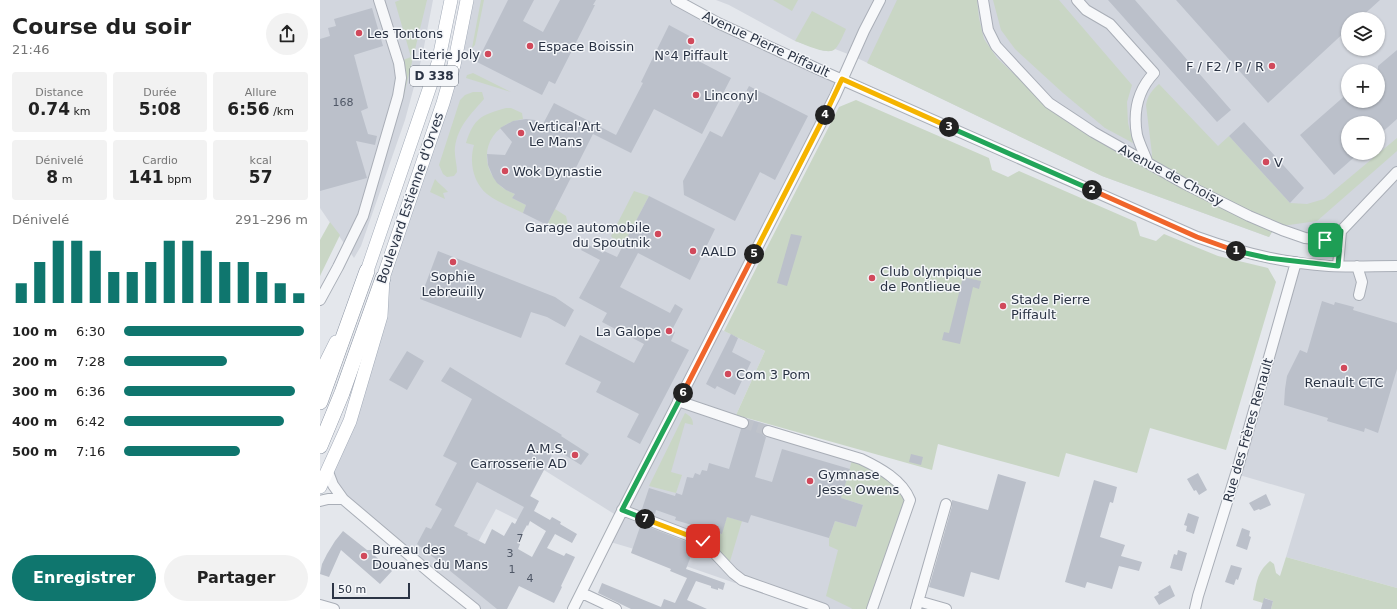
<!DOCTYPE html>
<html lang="fr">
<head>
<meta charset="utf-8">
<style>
  :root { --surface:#fff; --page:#f2f2f2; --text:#222; --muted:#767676; --accent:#0f766e }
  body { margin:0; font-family:"DejaVu Sans",sans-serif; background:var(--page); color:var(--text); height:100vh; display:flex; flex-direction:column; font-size:15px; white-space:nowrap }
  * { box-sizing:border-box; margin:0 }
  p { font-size:13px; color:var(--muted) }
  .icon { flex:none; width:22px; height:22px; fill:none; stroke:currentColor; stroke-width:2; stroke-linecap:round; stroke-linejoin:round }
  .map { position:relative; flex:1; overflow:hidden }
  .sheet { display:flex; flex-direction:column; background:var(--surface); width:320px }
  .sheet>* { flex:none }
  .controls { position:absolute; left:1021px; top:12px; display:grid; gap:8px }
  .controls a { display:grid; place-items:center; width:44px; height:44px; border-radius:50%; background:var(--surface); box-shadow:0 1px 3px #0004; font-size:20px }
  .scale { position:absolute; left:12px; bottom:10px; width:78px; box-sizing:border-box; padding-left:4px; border:2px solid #2b3445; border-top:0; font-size:11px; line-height:14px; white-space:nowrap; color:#2b3445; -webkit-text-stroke:3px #f4f6f9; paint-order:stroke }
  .pin { position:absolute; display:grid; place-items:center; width:34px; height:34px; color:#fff; margin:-17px; border-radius:8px; box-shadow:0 2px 6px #0006 }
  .km { position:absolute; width:20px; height:20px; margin:-10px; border-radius:50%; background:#222; color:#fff; font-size:11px; line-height:20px; text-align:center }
  .round { display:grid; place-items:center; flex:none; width:42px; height:42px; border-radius:21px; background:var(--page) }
  .head { display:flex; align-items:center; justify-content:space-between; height:68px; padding:0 12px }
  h1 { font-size:22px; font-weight:800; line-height:30px }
  .figures { display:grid; grid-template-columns:repeat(3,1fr); gap:6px; height:68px; padding:4px 12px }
  .figures div { display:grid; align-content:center; border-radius:4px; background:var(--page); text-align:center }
  .figures b { font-size:17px; font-weight:800 }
  .figures small { font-size:11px; font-weight:400 }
  .figures p { font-size:11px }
  .chart { height:112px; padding:8px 12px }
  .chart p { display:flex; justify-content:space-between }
  .chart svg { width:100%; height:72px; margin-top:4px; stroke:var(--accent); stroke-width:6 }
  .cta { display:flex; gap:8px; margin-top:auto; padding:8px 12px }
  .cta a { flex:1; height:46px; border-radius:24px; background:var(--accent); color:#fff; font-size:16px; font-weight:800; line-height:46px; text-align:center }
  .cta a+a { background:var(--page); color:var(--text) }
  ul { padding:0 12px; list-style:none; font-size:13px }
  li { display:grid; grid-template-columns:64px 48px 1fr; align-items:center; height:30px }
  li i { height:10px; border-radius:5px; background:var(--accent) }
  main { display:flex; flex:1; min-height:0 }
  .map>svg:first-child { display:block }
  .built { fill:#d2d6de; fill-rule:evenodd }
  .green { fill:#c9d6c5 }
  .building { fill:#bbc0ca; fill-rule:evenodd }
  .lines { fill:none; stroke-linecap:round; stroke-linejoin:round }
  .minor-tunnel { stroke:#bfc3cb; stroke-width:10; stroke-dasharray:10 5; stroke-linecap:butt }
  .minor-casing { stroke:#a9aeb7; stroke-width:12 }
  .major-casing { stroke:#a3abb8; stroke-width:14 }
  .highway-casing { stroke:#8b94a3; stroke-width:16 }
  .minor { stroke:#f7f8fa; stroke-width:10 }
  .major { stroke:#fff; stroke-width:13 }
  .highway { stroke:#fff; stroke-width:15 }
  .split-1-casing { stroke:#fff; stroke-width:8 }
  .split-2-casing { stroke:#fff; stroke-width:8 }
  .split-3-casing { stroke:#fff; stroke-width:8 }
  .split-4-casing { stroke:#fff; stroke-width:8 }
  .split-5-casing { stroke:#fff; stroke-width:8 }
  .split-6-casing { stroke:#fff; stroke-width:8 }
  .split-7-casing { stroke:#fff; stroke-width:8 }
  .split-8-casing { stroke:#fff; stroke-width:8 }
  .split-1 { stroke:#22a559; stroke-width:5 }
  .split-2 { stroke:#f0652b; stroke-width:5 }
  .split-3 { stroke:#22a559; stroke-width:5 }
  .split-4 { stroke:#f5b400; stroke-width:5 }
  .split-5 { stroke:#f5b400; stroke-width:5 }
  .split-6 { stroke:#f0652b; stroke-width:5 }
  .split-7 { stroke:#22a559; stroke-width:5 }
  .split-8 { stroke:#f5b400; stroke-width:5 }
  .poi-dot { fill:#d1495b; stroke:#f4f6f9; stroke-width:1.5 }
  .labels { text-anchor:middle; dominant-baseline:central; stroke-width:3; stroke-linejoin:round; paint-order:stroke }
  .number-label { font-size:11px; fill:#4f5766 }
  .shield { fill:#f4f6f9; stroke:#676e7b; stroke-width:1 }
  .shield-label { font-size:12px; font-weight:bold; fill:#2b3445 }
  .poi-label { font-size:13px; fill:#2b3445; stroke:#f4f6f9; text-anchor:start }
  .street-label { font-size:13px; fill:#2b3445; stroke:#f4f6f9 }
</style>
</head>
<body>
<main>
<section class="sheet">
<div class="head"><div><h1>Course du soir</h1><p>21:46</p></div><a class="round"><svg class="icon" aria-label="share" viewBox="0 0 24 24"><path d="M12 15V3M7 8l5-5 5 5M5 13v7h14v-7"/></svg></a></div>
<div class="figures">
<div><p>Distance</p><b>0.74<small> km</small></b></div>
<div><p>Durée</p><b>5:08</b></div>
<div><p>Allure</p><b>6:56<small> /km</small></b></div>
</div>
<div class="figures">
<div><p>Dénivelé</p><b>8<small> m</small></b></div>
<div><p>Cardio</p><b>141<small> bpm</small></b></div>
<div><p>kcal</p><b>57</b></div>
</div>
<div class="chart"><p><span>Dénivelé</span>291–296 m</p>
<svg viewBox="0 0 160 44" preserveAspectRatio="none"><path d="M5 44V32M15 44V19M25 44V6M35 44V6M45 44V12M55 44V25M65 44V25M75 44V19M85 44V6M95 44V6M105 44V12M115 44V19M125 44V19M135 44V25M145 44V32M155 44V38"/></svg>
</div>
<ul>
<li><b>100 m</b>6:30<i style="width:98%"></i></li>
<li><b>200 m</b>7:28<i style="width:56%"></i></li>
<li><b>300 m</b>6:36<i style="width:93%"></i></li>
<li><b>400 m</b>6:42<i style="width:87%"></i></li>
<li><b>500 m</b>7:16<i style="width:63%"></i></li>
</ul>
<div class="cta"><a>Enregistrer</a><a>Partager</a></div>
</section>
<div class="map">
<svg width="1077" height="609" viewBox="0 0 1077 609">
  <rect width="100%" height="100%" fill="#e4e7ec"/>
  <!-- built -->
  <path class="built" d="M0 0H113L102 57 85 120 41 246 34 258 0 208Z
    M147 0H356L522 79 396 327 445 351 416 415 450 425 448 431 541 459 552 609H504L422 580 415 583 331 554 287 541 299 517 224 470 198 520 176 509 157 544 187 609H155L23 499 10 477 63 278 127 90Z
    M396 0H1077V588L966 557 985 494 916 474 976 262 1017 266 1020 232 1005 240 955 227 949 237 782 176 533 56 515 49 511 51H504L475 41 409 5ZM1028 19H1058V49H1028ZM1028 71H1058V101H1028ZM1028 123H1058V153H1028Z"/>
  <!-- green -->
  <path class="green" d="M80 0H107L84 95 82 97C82 84 86 72 83 60L91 57 75 2Z
    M161 0H164L155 45 152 48Z
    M453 0H478L472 11Z
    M577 0H657L659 18 664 39 677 58 727 105 829 164 832 154 826 105C828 95 832 90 839 84L898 146 909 136 970 203 987 204 1004 199 1077 138V151L997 221 955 227 949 237 782 176 547 63Z
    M673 0H739L812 85 807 102 808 123 813 143 785 128 743 93 695 49 681 30Z
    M492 11 526 29C523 35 520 44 515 49 508 56 484 44 475 41Z
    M153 73 191 92 146 78 147 75Z
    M153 92H162L164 99C151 114 138 126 135 147 134 156 137 164 137 172L134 176 127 177 123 174 119 165 140 100 145 95Z
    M536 100 669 158 672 170 688 177 699 171 816 222 820 236 836 241 844 234 898 256 948 268 956 282 906 450 830 428 817 473 746 453 739 477 618 444 612 470 416 415 445 351 404 331 519 107Z
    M186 108H191L202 113 203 119C171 123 155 156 177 182 181 188 188 191 195 194L192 198 206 205 203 213C191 207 177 202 167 194 153 182 149 162 154 145L146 143C154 118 161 115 186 108Z
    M115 179C119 184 124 187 128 192L123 193 125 199 110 192Z
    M314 191 329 196 303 246 295 241 291 236Z
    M235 209 246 216 248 225 246 227 229 233 227 225Z
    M10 222 20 235 0 276V240Z
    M365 413C370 416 373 418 373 425L365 423 351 472 362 475 356 493 329 486Z
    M533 457 556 466 590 500 552 609H532L531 608 506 596 518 550 509 546V538L515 521 536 527 543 505 521 498Z
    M407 517 422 521 408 568 383 541 387 530 401 534Z
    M966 557 1077 588V609H951L953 601 945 598 943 603 933 600C937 583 936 573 950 561L954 564 956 573 960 576Z"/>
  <!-- building -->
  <path class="building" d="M188 0H214L203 21 223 32 240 0H276L273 5H275L235 84 229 81 222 95 157 62Z
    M788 0H815L911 110 897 122Z
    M856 0H1060L1039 19H1028V29L948 103Z
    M52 8 63 46 34 55 48 108 41 111 48 134 57 136 55 145 36 141 47 178 0 191V39L10 36 8 28 16 26 14 19Z
    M349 25 375 39 367 55 411 78 382 134 334 109 311 153 273 134 227 225 203 213 206 205 192 198 195 194 186 190 177 183 173 177 168 165 167 154 185 155 192 142 180 128 193 121 206 119 215 120 223 124 234 103 296 135 323 83 321 82Z
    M1077 50V119L1058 136V123H1028V153H1039L1014 175 980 135 1028 93V101H1058V66Z
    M429 86 488 116 455 180 440 172 415 221 364 195 363 181 390 131 402 137Z
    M924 122 984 188 970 203 909 136Z
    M329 196 395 229 370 280 318 253 300 287 350 313 355 304 363 309 352 330 355 332 351 341 369 350 320 444 307 437 319 414 276 392 281 382 245 364 260 335 314 363 324 344 282 322 287 313 259 298 280 260 261 250 265 243 283 253 284 251 297 257Z
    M471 234 482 236 467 286 457 283Z
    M118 251 235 297 254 310 245 327 227 317 211 312 201 338 100 299Z
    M643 277 661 281 659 289 653 287 640 344 622 340 624 332 629 333Z
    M1002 301 1014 305 1015 302 1034 307 1033 310 1077 323V369L1058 433 1045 428 1044 432 1007 421 1008 418 964 405 965 389 967 376 980 350 987 353Z
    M411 334 418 338 412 352 431 362 415 395 397 386 395 389 386 384Z
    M87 351 104 361 87 390 69 380Z
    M130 367 242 435 241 436 269 454 261 465 235 449 210 496 219 501 214 511 230 520 232 517 241 522 240 524 257 534 252 543 235 534 227 548 244 556 246 553 255 557 241 586 242 587 234 603 199 586 187 609H177L97 544 106 527 111 529 122 509 115 505 137 463 123 456 152 399 121 381ZM157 482 204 507 195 524 192 522 184 536 172 529 165 544 147 535 148 533 134 526ZM210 521 226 531 212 557 198 549 200 544 197 543 207 525 208 526Z
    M428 419 448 425 444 426 442 430 443 435 446 437 435 477 452 482 462 449 530 469 521 498 543 505 536 527 515 521 509 538 431 515 428 523 407 517 402 534 355 520 356 517 336 510 335 514 326 511 327 510 322 509 329 488 355 496 356 493 362 495 367 477 373 478 375 473 380 475 382 470 387 471 389 463 409 469 421 429 428 428 429 422Z
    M591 454 603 457 601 465 589 462Z
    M878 473 887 490 879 495 876 490 874 491 867 479Z
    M678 474 706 482 679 580 651 572 644 597 609 587 632 506V500L668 510Z
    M774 480 797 487 793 503 790 502 780 537 805 545 801 556 822 562 819 571 799 566 792 589 767 582 765 588 745 582Z
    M946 494 951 505 940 510 939 509 934 511 929 503Z
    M868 513 879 517 874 534 866 531 867 526 864 525Z
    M321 524 375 545 366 569 405 583 403 590 398 588V590L391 588V586L376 581 367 600 387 609H311L278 593 282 583 341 607 344 599 355 603 367 578 350 571 351 569 311 553Z
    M922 528 930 531 929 536 931 537 927 550 916 546Z
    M23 531 47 550H52L54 555 72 571 60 584 21 550 9 577 0 574 2 564 7 554 15 541Z
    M858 550 867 553 862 571 850 568 854 554 857 555Z
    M911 565 922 568 918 580 916 579 914 585 905 582Z
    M850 585 855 596 839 605 834 597 839 594 838 592Z
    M944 598 953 601 951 609H941Z"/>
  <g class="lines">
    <!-- minor-tunnel -->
    <path class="minor-tunnel" d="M423 423 448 431"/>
    <!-- minor casing -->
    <g class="minor-casing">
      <path id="minor" d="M356 0 398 23 500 70 877 237C921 253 963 263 1009 266 1032 267 1055 266 1077 266
        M663 0 668 30 676 46 729 103 773 132 865 184 929 216 962 230 985 238 1005 240 1021 231 1077 172
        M757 0 766 10 790 24 834 73C818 90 813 112 817 135 819 143 824 153 827 161
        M1018 266 1021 231
        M1037 266 1042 282 1039 295
        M0 300 18 267 43 216 78 96 81 78 79 63 59 0
        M358 401 423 423
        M448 431 541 459C560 468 582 480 590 500L552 609
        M8 472 13 485 23 499 115 577 155 609
        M0 501 8 499H23
        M302 510 383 541 413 573 422 580 504 609
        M262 593 296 609
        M598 601 626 609
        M0 605 14 609
        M253 609 299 517 515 96 544 31 560 0
        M596 609 626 504
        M875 609 878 596 918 467 976 262"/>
    </g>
    <!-- major casing -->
    <g class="major-casing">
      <path id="major" d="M47 271 118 63 131 0
        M0 374 16 342
        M0 487 30 421 61 316 63 278 123 103 134 65 147 0"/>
    </g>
    <!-- highway casing -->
    <g class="highway-casing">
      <path id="highway" d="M0 402 47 271
        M0 446 22 393 63 278"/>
    </g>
    <!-- minor -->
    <use href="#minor" class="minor"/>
    <!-- major -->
    <use href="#major" class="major"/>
    <!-- highway -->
    <use href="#highway" class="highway"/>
  </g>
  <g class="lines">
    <!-- split-1 casing -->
    <g class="split-1-casing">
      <path id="split-1" d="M916 251 948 258 1018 266 1021 231 1005 240"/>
    </g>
    <!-- split-2 casing -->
    <g class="split-2-casing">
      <path id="split-2" d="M772 190 877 237 916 251"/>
    </g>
    <!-- split-3 casing -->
    <g class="split-3-casing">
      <path id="split-3" d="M629 127 772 190"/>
    </g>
    <!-- split-4 casing -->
    <g class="split-4-casing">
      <path id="split-4" d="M505 115 522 79 629 127"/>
    </g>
    <!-- split-5 casing -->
    <g class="split-5-casing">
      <path id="split-5" d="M434 254 505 115"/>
    </g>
    <!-- split-6 casing -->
    <g class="split-6-casing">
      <path id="split-6" d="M363 393 434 254"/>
    </g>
    <!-- split-7 casing -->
    <g class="split-7-casing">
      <path id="split-7" d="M325 519 302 510 363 393"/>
    </g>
    <!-- split-8 casing -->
    <g class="split-8-casing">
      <path id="split-8" d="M325 519 383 541"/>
    </g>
    <!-- split-1 -->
    <use href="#split-1" class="split-1"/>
    <!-- split-2 -->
    <use href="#split-2" class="split-2"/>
    <!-- split-3 -->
    <use href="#split-3" class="split-3"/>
    <!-- split-4 -->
    <use href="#split-4" class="split-4"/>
    <!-- split-5 -->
    <use href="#split-5" class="split-5"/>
    <!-- split-6 -->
    <use href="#split-6" class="split-6"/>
    <!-- split-7 -->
    <use href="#split-7" class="split-7"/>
    <!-- split-8 -->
    <use href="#split-8" class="split-8"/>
  </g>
  <!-- markers -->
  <g class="poi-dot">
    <circle cx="39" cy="33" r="4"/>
    <circle cx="371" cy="41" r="4"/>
    <circle cx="210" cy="46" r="4"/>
    <circle cx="168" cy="54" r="4"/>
    <circle cx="952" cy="66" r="4"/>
    <circle cx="376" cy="95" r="4"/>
    <circle cx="201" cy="133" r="4"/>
    <circle cx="946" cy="162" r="4"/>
    <circle cx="185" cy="171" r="4"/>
    <circle cx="338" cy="234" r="4"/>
    <circle cx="373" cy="251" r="4"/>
    <circle cx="133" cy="262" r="4"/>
    <circle cx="552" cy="278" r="4"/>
    <circle cx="683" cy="306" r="4"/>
    <circle cx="349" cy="331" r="4"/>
    <circle cx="1024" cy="368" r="4"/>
    <circle cx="408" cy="374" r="4"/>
    <circle cx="255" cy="455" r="4"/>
    <circle cx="490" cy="481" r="4"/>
    <circle cx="44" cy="556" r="4"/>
  </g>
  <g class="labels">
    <!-- number labels -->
    <g class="number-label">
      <text x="23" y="102">168</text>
      <text x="200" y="538">7</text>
      <text x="190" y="553">3</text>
      <text x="192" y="569">1</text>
      <text x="210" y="578">4</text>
    </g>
    <!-- shield labels -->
    <rect class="shield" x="90" y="66" width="48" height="20" rx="3"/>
    <g class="shield-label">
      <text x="114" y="76">D 338</text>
    </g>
    <!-- poi labels -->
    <g class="poi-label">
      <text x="47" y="33">Les Tontons</text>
      <text x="218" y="46">Espace Boissin</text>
      <text x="160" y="54" text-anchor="end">Literie Joly</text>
      <text x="371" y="55" text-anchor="middle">N°4 Piffault</text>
      <text x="944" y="66" text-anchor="end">F / F2 / P / R</text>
      <text x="384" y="95">Linconyl</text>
      <text x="209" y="126">Vertical'Art<tspan x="209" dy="15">Le Mans</tspan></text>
      <text x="954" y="162">V</text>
      <text x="193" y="171">Wok Dynastie</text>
      <text x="330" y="227" text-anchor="end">Garage automobile<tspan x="330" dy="15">du Spoutnik</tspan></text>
      <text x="381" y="251">AALD</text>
      <text x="560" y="271">Club olympique<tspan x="560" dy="15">de Pontlieue</tspan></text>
      <text x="133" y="276" text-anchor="middle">Sophie<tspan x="133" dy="15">Lebreuilly</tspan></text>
      <text x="691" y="299">Stade Pierre<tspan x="691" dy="15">Piffault</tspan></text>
      <text x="341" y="331" text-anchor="end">La Galope</text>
      <text x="416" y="374">Com 3 Pom</text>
      <text x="1024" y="382" text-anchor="middle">Renault CTC</text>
      <text x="247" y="448" text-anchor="end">A.M.S.<tspan x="247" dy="15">Carrosserie AD</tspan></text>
      <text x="498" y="474">Gymnase<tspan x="498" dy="15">Jesse Owens</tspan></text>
      <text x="52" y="549">Bureau des<tspan x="52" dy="15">Douanes du Mans</tspan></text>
    </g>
    <!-- street labels -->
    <g class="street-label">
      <text transform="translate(446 44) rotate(25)">Avenue Pierre Piffault</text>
      <text transform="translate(851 175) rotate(28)">Avenue de Choisy</text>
      <text transform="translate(90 198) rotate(-71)">Boulevard Estienne d'Orves</text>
      <text transform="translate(928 430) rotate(-74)">Rue des Frères Renault</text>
    </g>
  </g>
</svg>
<div class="controls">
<a><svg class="icon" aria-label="layers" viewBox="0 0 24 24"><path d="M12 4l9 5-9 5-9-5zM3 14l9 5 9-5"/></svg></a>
<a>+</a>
<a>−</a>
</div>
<div class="scale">50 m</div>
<div class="pin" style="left:1005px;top:240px;background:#1e9e55"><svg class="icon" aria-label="arrive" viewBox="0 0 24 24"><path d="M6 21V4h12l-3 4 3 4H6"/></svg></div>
<div class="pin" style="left:383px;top:541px;background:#d93025"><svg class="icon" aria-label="check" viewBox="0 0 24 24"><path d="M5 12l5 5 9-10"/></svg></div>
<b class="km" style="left:916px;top:251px">1</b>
<b class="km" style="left:772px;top:190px">2</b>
<b class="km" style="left:629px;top:127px">3</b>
<b class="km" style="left:505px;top:115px">4</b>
<b class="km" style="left:434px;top:254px">5</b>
<b class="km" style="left:363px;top:393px">6</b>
<b class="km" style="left:325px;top:519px">7</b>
</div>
</main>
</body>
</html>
